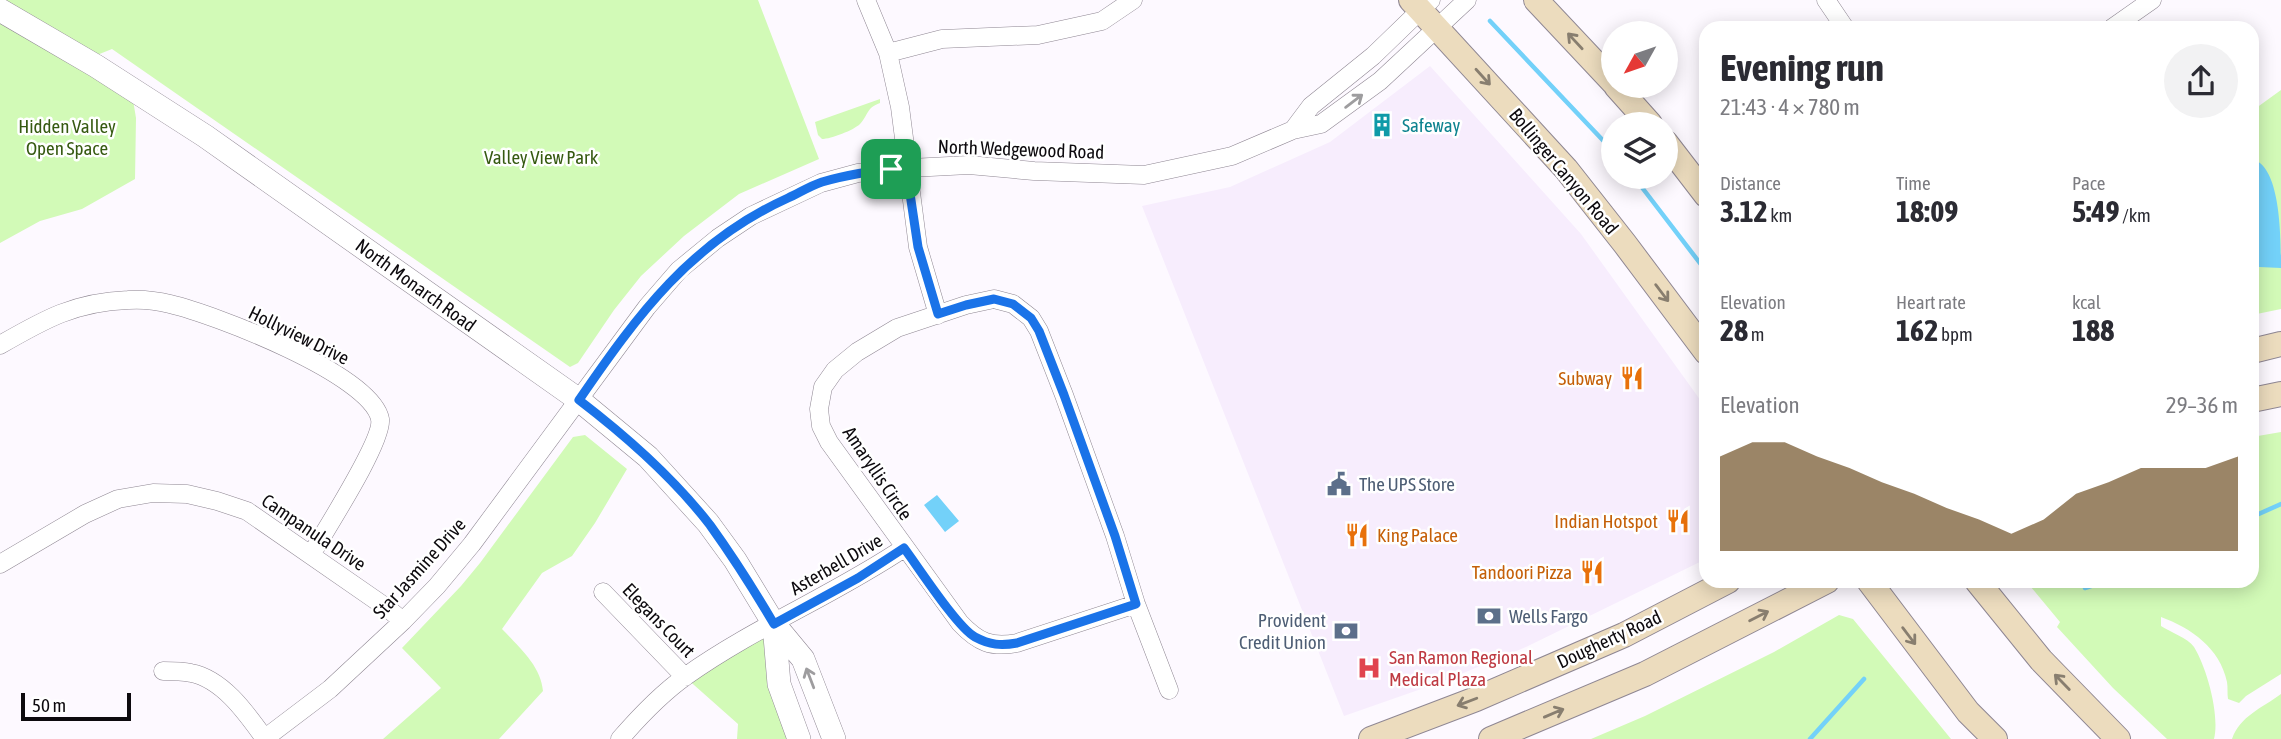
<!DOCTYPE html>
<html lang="en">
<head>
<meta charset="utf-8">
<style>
  :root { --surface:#fff; --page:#f2f2f3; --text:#2b2b33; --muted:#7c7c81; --accent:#715227 }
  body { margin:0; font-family:"Asap Condensed",sans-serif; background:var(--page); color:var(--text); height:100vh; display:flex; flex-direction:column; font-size:26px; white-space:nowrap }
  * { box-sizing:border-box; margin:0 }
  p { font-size:23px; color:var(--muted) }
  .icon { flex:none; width:38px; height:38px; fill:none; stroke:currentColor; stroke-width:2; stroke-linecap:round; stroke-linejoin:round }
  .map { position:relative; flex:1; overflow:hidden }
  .side { position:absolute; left:1699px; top:21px; width:560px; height:567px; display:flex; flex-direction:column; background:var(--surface); border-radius:21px; box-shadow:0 4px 18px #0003 }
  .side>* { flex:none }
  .needle { width:46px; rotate:230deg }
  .tools { position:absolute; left:1601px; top:21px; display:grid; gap:14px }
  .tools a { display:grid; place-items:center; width:77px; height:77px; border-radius:50%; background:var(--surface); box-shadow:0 4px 18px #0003; font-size:35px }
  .scale { position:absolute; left:21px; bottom:18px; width:110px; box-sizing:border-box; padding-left:7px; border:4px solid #0d0a0e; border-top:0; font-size:19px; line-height:24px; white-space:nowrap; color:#0d0a0e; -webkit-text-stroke:5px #fff; paint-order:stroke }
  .pin { position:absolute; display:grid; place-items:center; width:60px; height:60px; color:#fff; margin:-30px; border-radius:14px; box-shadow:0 4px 10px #0006 }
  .round { display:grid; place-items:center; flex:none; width:74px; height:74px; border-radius:37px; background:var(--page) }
  .summary { display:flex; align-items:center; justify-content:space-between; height:119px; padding:0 21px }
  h1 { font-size:38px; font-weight:700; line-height:52px }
  .stats { display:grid; grid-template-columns:repeat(3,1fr); gap:10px; height:119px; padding:7px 21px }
  .stats div { display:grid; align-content:center }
  .stats b { font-size:30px; font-weight:700 }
  .stats small { font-size:19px; font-weight:400 }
  .stats p { font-size:19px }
  .chart { height:196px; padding:14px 21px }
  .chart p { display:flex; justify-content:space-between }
  .chart svg { width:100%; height:126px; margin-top:7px; fill:var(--accent); opacity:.7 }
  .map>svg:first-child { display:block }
  .built { fill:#f7edfd }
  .green { fill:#d2fab7 }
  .water { fill:#73d1f9 }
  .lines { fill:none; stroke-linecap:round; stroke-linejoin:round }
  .stream { stroke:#73d1f9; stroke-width:4.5 }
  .minor-casing { stroke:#8f8793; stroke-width:19 }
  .tertiary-casing { stroke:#8f8793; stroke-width:24 }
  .secondary-casing { stroke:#8f8793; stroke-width:26 }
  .minor { stroke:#fff; stroke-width:18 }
  .tertiary { stroke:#fff; stroke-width:23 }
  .secondary { stroke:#ecdcbe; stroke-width:24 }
  .oneway { stroke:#887e6f }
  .oneway2 { stroke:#9e9d9f }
  .route-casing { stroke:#fff; stroke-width:14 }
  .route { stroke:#1a73e8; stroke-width:9 }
  .labels { text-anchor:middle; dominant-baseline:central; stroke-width:5; stroke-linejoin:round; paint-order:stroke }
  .culture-label { font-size:19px; fill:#0d838f; stroke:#fff; text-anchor:start }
  .park-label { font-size:19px; fill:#365a11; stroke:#fff }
  .street-label { font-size:19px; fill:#0d0a0e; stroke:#fff }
  .food-label { font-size:19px; fill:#c56008; stroke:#fff; text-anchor:end }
  .service-label { font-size:19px; fill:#4e5e75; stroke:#fff; text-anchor:start }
  .health-label { font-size:19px; fill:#be3a42; stroke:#fff; text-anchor:start }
</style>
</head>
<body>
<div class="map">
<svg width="2281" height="739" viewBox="0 0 2281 739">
  <rect width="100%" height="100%" fill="#fdf9ff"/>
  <!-- built -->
  <path class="built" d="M1430 66 1581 234 1706 408V559L1526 647 1444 681 1344 716 1142 206 1230 187 1330 142Z"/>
  <!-- green -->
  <path class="green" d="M0 0H758L819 159 739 194 684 236 641 276 614 310 578 363 570 367 112 49 87 59 131 88 136 118 135 179 82 209 40 221 0 243Z
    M2281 90V309L2252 315V111Z
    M880 99V103C866 108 869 114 860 124 854 130 831 139 822 139L818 135 815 122Z
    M2281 432V674L2246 696 2239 703 2228 699C2227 693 2228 688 2227 682 2220 648 2191 628 2161 617V626C2170 632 2188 638 2194 647 2207 668 2220 715 2214 739H2167L2113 688 2057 627 2060 622 2026 581H2252V437Z
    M585 435 627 469 595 523 572 556 542 573 502 629C519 647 541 666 543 691L499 739H383L441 688 402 648 461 586 480 563 573 437Z
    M1839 615 1853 619 1951 739H1591L1645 716 1774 652Z
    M774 624 799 739H737L738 724 685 677Z
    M2281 694V739H2232C2240 716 2262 708 2281 694Z"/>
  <!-- water -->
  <path class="water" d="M2252 159C2281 166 2281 237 2281 268L2259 267 2252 263Z
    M937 495 959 521 945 532 924 505Z"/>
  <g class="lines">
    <!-- stream -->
    <path class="stream" d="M1490 21 1614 152
      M1634 177 1706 271
      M2252 517 2281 504
      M2085 588 2106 581
      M1810 739 1864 679"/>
    <!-- minor casing -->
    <g class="minor-casing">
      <path id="minor" d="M866 0 888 53 900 107 918 247 938 315
        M1826 0 1845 28
        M2112 28 2152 0
        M888 53 942 39 1038 35 1102 21 1133 0
        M1293 130 1311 106 1373 56 1431 0
        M0 345C45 319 75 302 128 300 141 299 158 301 170 304 213 314 371 374 380 419 384 440 324 532 311 555
        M0 564 85 514 118 499 153 493 187 494 217 501 247 511 387 608 403 621
        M603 592 685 677
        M1136 604 1017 643C991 648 978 642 960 623L829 442 821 426 819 409 823 387 835 370 857 352 897 328 966 305 994 299 1013 304 1031 318 1039 331 1064 395 1115 536 1136 604 1169 690
        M163 671C172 671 182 671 191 673 223 679 247 714 265 739
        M264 739 330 689 403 621 437 586 472 544 647 307 679 270 718 238 751 216 821 183 858 173 891 169 969 165 1034 171 1144 175 1232 156 1293 130 1321 124 1380 81 1467 0
        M620 739C639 717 662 693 686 676 755 627 834 595 904 548"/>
    </g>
    <!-- tertiary casing -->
    <g class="tertiary-casing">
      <path id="tertiary" d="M0 10 96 66 205 136 579 400 648 457 708 523 735 560 774 624 803 659 834 739
        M774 624 779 684 799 739"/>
    </g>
    <!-- secondary casing -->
    <g class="secondary-casing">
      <path id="secondary" d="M1411 0 1566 169 1625 244 1706 352
        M1536 0 1614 83
        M1616 86 1650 124
        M1666 143 1706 195
        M2252 351 2281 344
        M2252 400 2281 394
        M1869 581 1968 712 1995 739
        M1977 581 2041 660 2118 739
        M1371 739 1476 699 1624 635 1728 581
        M1491 739 1645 674 1827 581"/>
    </g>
    <!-- minor -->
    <use href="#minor" class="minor"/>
    <!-- tertiary -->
    <use href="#tertiary" class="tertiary"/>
    <!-- secondary -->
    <use href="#secondary" class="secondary"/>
  </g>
  <!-- one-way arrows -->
  <defs><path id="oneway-shaft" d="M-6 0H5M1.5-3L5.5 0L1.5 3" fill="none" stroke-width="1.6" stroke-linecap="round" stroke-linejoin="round" transform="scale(1.75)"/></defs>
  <g class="oneway">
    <use href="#oneway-shaft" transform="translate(1575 41) rotate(-133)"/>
    <use href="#oneway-shaft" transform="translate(1483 77) rotate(48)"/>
    <use href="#oneway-shaft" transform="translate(1662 293) rotate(53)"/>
    <use href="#oneway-shaft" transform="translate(1759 616) rotate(-27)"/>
    <use href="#oneway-shaft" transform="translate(1909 636) rotate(53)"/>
    <use href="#oneway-shaft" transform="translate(2062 682) rotate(-134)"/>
    <use href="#oneway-shaft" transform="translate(1467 702) rotate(159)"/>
    <use href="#oneway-shaft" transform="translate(1554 713) rotate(-23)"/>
  </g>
  <g class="oneway2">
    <use href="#oneway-shaft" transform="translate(1354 101) rotate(-37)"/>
    <use href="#oneway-shaft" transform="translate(810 678) rotate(-111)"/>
  </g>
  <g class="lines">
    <!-- route casing -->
    <g class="route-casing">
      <path id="route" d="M906 167 918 247 938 314 966 305 994 299 1013 304 1031 318 1039 331 1064 395 1115 536 1136 604 1017 643C1001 646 990 645 975 637 957 627 919 568 904 548L858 578 774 624C754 590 733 557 710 525 673 477 626 436 579 400 638 314 691 242 788 198 799 193 810 186 822 182 849 174 878 170 906 167Z"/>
    </g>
    <!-- route -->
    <use href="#route" class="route"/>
  </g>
  <!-- icons -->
  <defs>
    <g id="building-bare" transform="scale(1.89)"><path d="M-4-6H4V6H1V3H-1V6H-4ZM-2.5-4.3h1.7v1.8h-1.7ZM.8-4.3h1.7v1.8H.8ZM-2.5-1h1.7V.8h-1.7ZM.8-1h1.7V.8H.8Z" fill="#0f9aa8" stroke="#fff" stroke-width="2.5" paint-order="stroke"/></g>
    <g id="restaurant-bare" transform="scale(1.89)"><path d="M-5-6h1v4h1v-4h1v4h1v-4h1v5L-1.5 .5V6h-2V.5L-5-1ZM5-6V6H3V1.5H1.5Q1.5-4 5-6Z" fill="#e8710a" stroke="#fff" stroke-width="2.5" paint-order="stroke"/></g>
    <g id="civic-bare" transform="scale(1.89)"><path d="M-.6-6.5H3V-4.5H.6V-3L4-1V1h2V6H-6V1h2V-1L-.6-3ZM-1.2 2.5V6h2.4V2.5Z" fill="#5c6f8a" stroke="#fff" stroke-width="2.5" paint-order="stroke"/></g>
    <g id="bank-bare" transform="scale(1.89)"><path d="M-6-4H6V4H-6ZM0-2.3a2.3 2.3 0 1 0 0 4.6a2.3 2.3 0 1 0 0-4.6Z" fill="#5c6f8a" stroke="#fff" stroke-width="2.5" paint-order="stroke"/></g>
    <g id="hospital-bare" transform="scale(1.89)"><path d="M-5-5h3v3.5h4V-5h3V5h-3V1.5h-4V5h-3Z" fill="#e0444e" stroke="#fff" stroke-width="2.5" paint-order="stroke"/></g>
  </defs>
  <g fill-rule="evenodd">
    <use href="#building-bare" x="1382" y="125"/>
    <use href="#restaurant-bare" x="1632" y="378"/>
    <use href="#civic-bare" x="1339" y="484"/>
    <use href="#restaurant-bare" x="1678" y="521"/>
    <use href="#restaurant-bare" x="1357" y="535"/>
    <use href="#restaurant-bare" x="1592" y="572"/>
    <use href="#bank-bare" x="1489" y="616"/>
    <use href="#bank-bare" x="1346" y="631"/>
    <use href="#hospital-bare" x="1369" y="668"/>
  </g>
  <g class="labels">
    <!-- culture labels -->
    <g class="culture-label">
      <text x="1402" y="125">Safeway</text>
    </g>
    <!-- park labels -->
    <g class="park-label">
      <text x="67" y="126">Hidden Valley<tspan x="67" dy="22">Open Space</tspan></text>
      <text x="541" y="157">Valley View Park</text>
    </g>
    <!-- street labels -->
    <g class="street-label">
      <text transform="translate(1021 149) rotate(2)">North Wedgewood Road</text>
      <text transform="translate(1564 171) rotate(50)">Bollinger Canyon Road</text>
      <text transform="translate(416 285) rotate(36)">North Monarch Road</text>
      <text transform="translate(299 335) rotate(26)">Hollyview Drive</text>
      <text transform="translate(878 473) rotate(56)">Amaryllis Circle</text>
      <text transform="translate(314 532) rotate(34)">Campanula Drive</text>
      <text transform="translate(836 564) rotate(-30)">Asterbell Drive</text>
      <text transform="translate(419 568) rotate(-48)">Star Jasmine Drive</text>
      <text transform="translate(659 620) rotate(46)">Elegans Court</text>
      <text transform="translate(1609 639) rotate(-25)">Dougherty Road</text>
    </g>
    <!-- food labels -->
    <g class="food-label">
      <text x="1612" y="378">Subway</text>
      <text x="1658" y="521">Indian Hotspot</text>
      <text x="1377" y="535" text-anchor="start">King Palace</text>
      <text x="1572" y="572">Tandoori Pizza</text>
    </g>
    <!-- service labels -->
    <g class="service-label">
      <text x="1359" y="484">The UPS Store</text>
      <text x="1509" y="616">Wells Fargo</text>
      <text x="1326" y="620" text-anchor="end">Provident<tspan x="1326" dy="22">Credit Union</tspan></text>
    </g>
    <!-- health labels -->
    <g class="health-label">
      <text x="1389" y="657">San Ramon Regional<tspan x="1389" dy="22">Medical Plaza</tspan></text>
    </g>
  </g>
</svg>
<div class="tools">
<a><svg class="needle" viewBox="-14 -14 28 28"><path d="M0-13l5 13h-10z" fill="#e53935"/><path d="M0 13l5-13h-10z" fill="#7c7c81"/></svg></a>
<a><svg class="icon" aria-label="layers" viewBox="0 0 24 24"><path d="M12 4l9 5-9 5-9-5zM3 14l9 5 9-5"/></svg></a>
</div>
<div class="scale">50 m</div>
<div class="pin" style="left:891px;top:169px;background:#1e9e55"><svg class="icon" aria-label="arrive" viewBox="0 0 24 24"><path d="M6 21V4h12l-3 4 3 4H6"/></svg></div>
<section class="side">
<div class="summary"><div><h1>Evening run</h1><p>21:43 · 4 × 780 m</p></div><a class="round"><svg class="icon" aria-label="share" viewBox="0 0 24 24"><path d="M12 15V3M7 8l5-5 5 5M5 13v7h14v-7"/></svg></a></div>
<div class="stats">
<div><p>Distance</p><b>3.12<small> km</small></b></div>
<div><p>Time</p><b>18:09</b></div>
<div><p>Pace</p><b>5:49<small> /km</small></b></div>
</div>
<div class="stats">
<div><p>Elevation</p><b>28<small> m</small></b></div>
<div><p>Heart rate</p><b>162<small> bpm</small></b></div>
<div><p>kcal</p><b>188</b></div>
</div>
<div class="chart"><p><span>Elevation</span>29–36 m</p>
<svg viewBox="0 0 160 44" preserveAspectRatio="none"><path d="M0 44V11L10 6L20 6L30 11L40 15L50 20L60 24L70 29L80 33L90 38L100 33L110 24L120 20L130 15L140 15L150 15L160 11V44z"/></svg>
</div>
</section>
</div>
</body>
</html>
